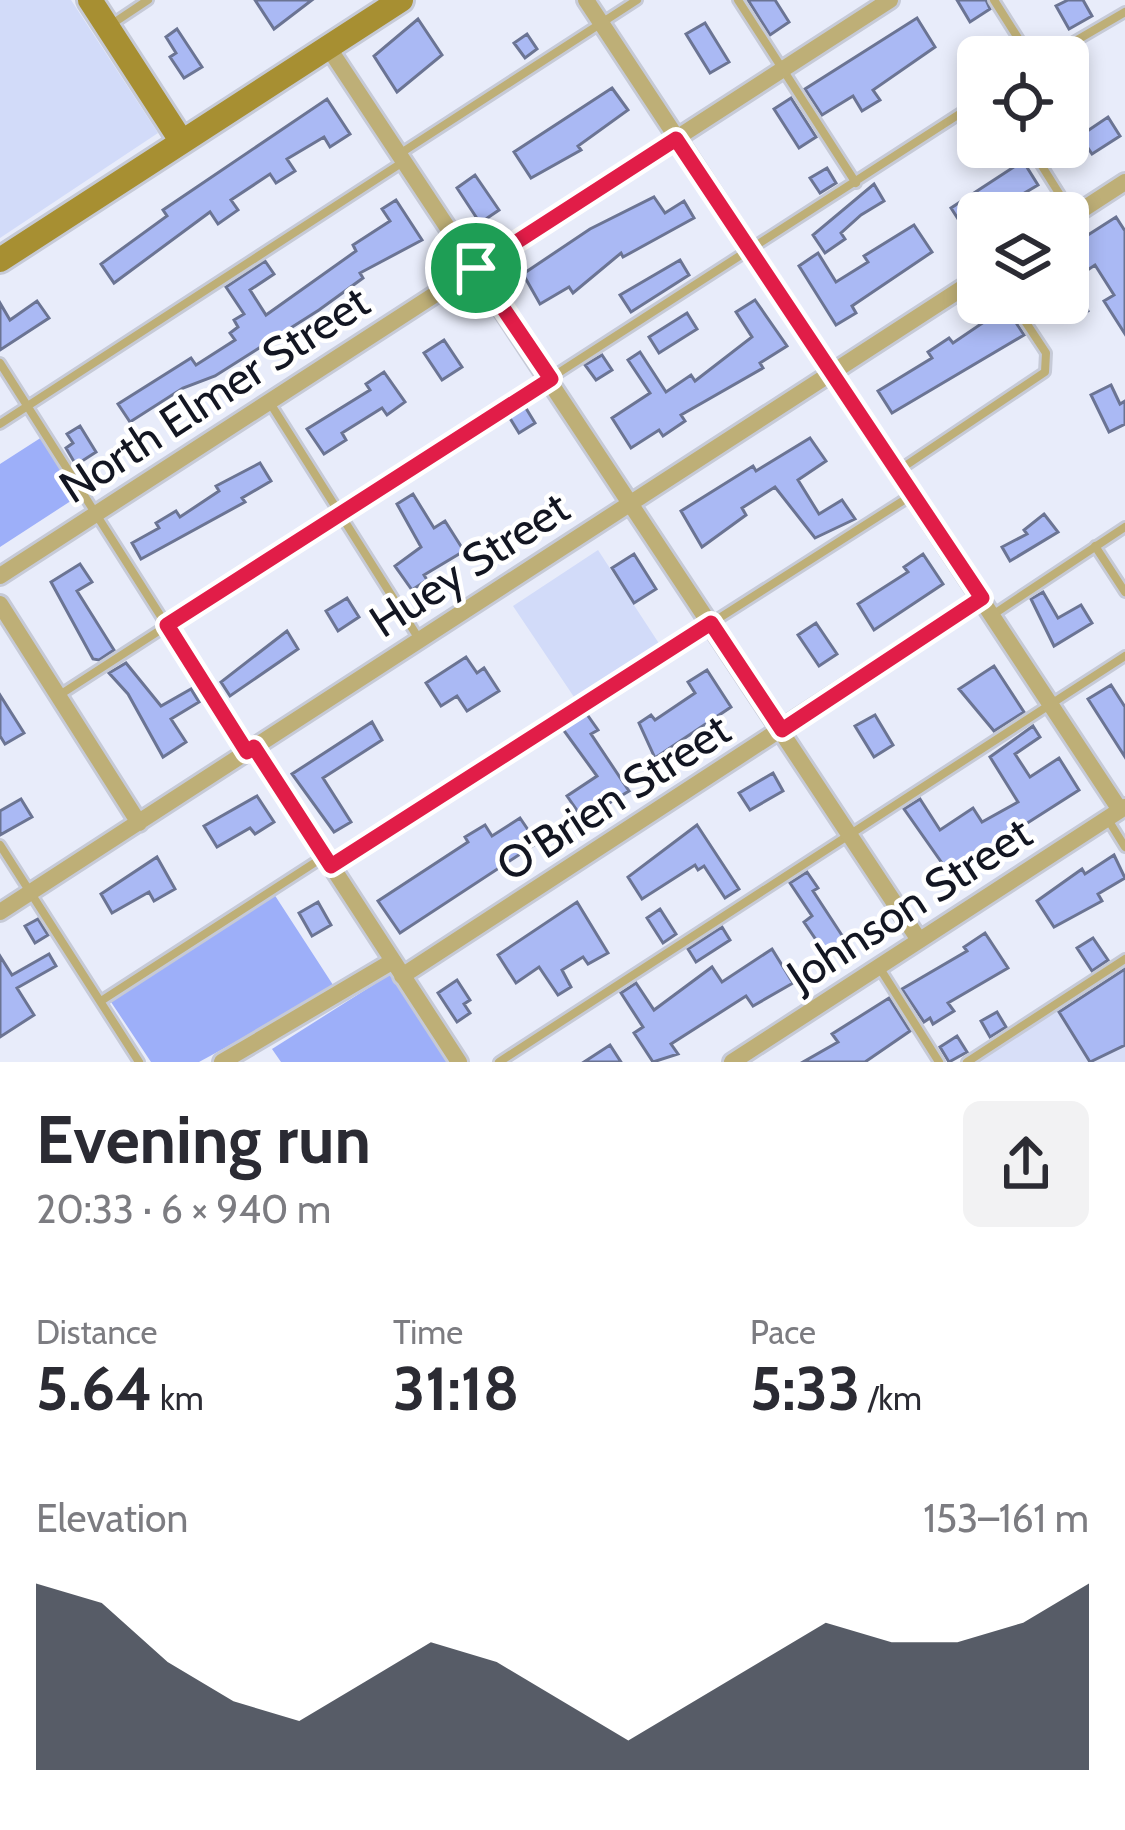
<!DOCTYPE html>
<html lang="en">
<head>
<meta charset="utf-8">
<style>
  :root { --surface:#fff; --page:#f2f2f3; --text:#2b2b33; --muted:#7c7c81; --accent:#111827 }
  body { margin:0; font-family:Cabin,sans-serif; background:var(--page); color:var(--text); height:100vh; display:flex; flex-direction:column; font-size:45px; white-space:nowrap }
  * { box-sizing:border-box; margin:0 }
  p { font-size:39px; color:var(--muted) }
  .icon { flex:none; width:66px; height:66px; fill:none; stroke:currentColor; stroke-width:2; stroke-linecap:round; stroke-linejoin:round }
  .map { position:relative; height:1062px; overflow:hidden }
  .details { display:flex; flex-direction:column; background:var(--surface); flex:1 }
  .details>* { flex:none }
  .fabs { position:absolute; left:957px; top:36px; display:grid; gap:24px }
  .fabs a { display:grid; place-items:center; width:132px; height:132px; border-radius:18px; background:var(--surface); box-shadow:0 6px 18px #0003; font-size:60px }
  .pin { position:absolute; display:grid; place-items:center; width:102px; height:102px; color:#fff; margin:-51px; border:6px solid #fff; border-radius:50%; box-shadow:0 3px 12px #0007 }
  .round { display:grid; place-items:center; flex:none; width:126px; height:126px; border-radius:18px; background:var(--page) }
  .head { display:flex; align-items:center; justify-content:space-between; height:204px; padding:0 36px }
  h1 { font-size:66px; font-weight:700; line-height:90px }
  .stats { display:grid; grid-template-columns:repeat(3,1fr); gap:18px; height:204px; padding:12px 36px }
  .stats div { display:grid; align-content:center }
  .stats b { font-size:60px; font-weight:700 }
  .stats small { font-size:33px; font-weight:400 }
  .stats p { font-size:33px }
  .chart { height:336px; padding:24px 36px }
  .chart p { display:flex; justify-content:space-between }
  .chart svg { width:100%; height:216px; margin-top:12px; fill:var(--accent); opacity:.7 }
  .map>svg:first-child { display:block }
  .built { fill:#d8dff8 }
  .green { fill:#d2dbf9 }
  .forest { fill:#9daff9 }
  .building { fill:#aab9f4; stroke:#6b7493; stroke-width:3 }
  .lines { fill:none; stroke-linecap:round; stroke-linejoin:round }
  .lane-casing { stroke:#c6cad7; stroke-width:14 }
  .street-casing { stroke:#c6cad7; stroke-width:22 }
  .secondary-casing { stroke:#c6cad7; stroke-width:30 }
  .lane { stroke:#beaf77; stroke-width:8 }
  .street { stroke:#beaf77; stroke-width:16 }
  .secondary { stroke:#a78f32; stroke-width:24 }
  .route-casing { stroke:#fff; stroke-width:24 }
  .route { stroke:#e11d48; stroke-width:15 }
  .labels { text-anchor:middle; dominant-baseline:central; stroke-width:9; stroke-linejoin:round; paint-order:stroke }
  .street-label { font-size:45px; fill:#131622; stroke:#fff }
</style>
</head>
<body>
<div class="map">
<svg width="1125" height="1062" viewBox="0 0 1125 1062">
  <rect width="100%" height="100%" fill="#e8ecfa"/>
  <!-- built -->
  <path class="built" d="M1125 965V1062H977Z"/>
  <!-- green -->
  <path class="green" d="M0 0H71L158 133 0 238Z
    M598 550 660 645 576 700 513 606Z"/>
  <!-- forest -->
  <path class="forest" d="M42 437 80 495 0 547V464Z
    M274 894 335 988 199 1062H151L111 1002Z
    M392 973 449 1062H281L272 1049Z"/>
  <!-- building -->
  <path class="building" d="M255 0H312L274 29Z
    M748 0H775L789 22 770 35Z
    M957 0H986L990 9 970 22Z
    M1068 0H1083L1092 16 1069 29 1056 6Z
    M917 18 935 47 873 90 880 100 862 111 853 96 822 115 805 89Z
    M418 19 442 55 397 92 374 56Z
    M705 23 729 62 710 73 686 34Z
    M177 29 202 67 184 78 170 57 176 53 166 37Z
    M527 34 537 49 525 58 514 43Z
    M612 88 628 110 578 146 581 150 531 178 514 152Z
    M791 98 816 137 799 148 774 109Z
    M327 99 350 134 330 147 324 137 287 159 295 171 276 183 270 174 231 200 238 210 218 224 210 212 114 283 101 264 167 216 163 210Z
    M1108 117 1120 136 1092 154 1080 136Z
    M1023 161 1038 185 991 213H978V250L951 208Z
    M827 168 836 183 820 193 810 178Z
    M475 175 499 210 480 223 457 188Z
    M874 184 884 201 861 215 841 233 845 239 825 253 813 235Z
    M654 197 665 213 684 201 694 218 623 257 621 253 573 293 569 287 540 304 523 274 590 229Z
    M396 200 422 240 360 273 363 278 319 310 215 376 183 388 130 422 118 404 191 358 196 365 235 340 230 333 238 327 234 320 244 314 226 287 265 261 274 274 250 290 266 315 356 251 353 245 390 221 382 209Z
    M1116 217 1125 231V334L1104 301 1114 295 1095 265 1077 277 1068 263V255L1080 247 1077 242Z
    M914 225 932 252 852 306 856 313 836 325 799 266 818 253 836 282 868 262 864 256Z
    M680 260 689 275 631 312 620 295Z
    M1080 297 1088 311 1072 320 1064 306Z
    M755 300 787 346 760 363 763 368 681 415 685 421 663 436 659 430 631 448 612 418 650 393 628 360 640 352 666 392 691 375 695 381 752 337 736 312Z
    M37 301 49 318 0 350V303L10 320Z
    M1006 307 1024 335 892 413 878 391 932 358 928 352 949 338 953 343Z
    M687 313 697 329 659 353 649 337Z
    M444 340 462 367 442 380 424 353Z
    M602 355 612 370 596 380 585 365Z
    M384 372 405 402 387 415 382 408 342 433 346 440 324 454 307 429 370 390 366 384Z
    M1111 385 1120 404 1125 401V424L1109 432 1091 395Z
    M524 405 535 423 519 433 508 415Z
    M80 426 96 452 76 465 66 448 73 443 67 434Z
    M810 438 826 461 798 480 819 514 842 500 855 519 815 538 775 487 742 508 746 515 702 547 681 511 753 466 756 471Z
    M260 463 271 481 242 498 245 502 141 559 132 543 159 528 156 523 176 511 180 517 219 491 216 486Z
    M413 494 434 528 445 521 464 551 424 575 427 580 412 590 395 566 421 547 397 504Z
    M1044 514 1058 532 1010 561 1002 547 1027 534 1024 530Z
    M634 554 656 589 634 603 612 568Z
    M923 554 943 584 874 630 858 604 908 572 904 567Z
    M80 564 92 582 77 591 114 650 99 660 93 659 51 582Z
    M1043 592 1058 618 1081 605 1092 623 1054 646 1031 599Z
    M347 598 359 617 338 631 326 611Z
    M816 623 837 654 819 666 798 635Z
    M287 631 298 649 230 696 221 682Z
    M466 657 477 673 484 668 499 691 467 711 457 696 441 706 426 683Z
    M126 663 161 706 191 689 199 702 171 719 186 742 163 757 128 694 109 673Z
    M994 666 1024 712 994 731 959 689Z
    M707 670 731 707 655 758 639 723 651 715 655 720 695 693 688 682Z
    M1111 685 1125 707V757L1088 699Z
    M0 695 24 733 5 744 0 736Z
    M586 713 598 730 591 734 629 791 583 819 567 796 597 776 562 728Z
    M875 715 893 745 874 757 855 726Z
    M372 722 382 740 323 778 351 822 334 832 292 774Z
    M1033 726 1040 737 1015 754 1030 777 1059 758 1079 790 949 873 904 809 920 799 940 830 973 808 982 822 1018 802 990 757Z
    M773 773 783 791 750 810 739 793Z
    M257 796 274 822 255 834 250 828 217 847 204 826Z
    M21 799 32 817 0 835V811Z
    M520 818 537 843 400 933 378 901 468 842 465 837 485 825 492 836Z
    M697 825 739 889 725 898 704 866 698 870 695 865 642 899 628 877Z
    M1114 855 1125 878 1098 894 1102 901 1054 927 1037 901 1082 869 1085 874Z
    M157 857 175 889 154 901 149 892 112 913 101 894Z
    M807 872 818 888 813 891 847 943 827 956 804 922 812 916 790 883Z
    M318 902 331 925 312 936 299 913Z
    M577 902 608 953 588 964 583 957 562 970 571 987 558 995 539 967 516 983 498 955Z
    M660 909 676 934 663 943 647 918Z
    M38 919 48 935 35 943 25 926Z
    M722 927 730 940 696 962 688 949Z
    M985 933 1008 968 948 1003 954 1011 933 1024 930 1018 924 1022 902 989 967 951 964 947Z
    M1093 938 1108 960 1092 971 1077 948Z
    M772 949 793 983 753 1006 746 996 671 1044 678 1054 653 1062 634 1033 643 1027 621 993 636 983 654 1010 712 967 722 982Z
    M49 954 56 966 17 988 34 1015 0 1037V956L12 975Z
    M1125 969V1045L1090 1062 1059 1012Z
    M457 980 470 1000 464 1004 470 1013 457 1022 438 993Z
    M889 998 910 1031 865 1062H803L838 1042 832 1034Z
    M997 1012 1006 1027 990 1037 981 1021Z
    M957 1036 967 1052 949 1062 940 1047Z
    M610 1045 621 1062H584Z"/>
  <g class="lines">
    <!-- lane casing -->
    <g class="lane-casing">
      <path id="lane" d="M738 0 856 183
        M994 0 1030 57
        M109 26 148 0
        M1048 57 1125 12
        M1030 147 1072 214
        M401 153 637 0
        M0 363 247 752
        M270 403 419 639
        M0 424 403 162
        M899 470 1045 372 1046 353 1013 303
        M1095 546 1125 592
        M994 614 1125 527
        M58 696 978 102
        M1107 818 1125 847
        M0 845 139 1062
        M332 865 912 495
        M879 967 939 1062
        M101 1001 325 856
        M499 1062 1125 656
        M967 1062 1125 959"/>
    </g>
    <!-- street casing -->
    <g class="street-casing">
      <path id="street" d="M586 0 1120 810
        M328 47 919 940
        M1068 219 1125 182
        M0 576 890 0
        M0 604 139 823
        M254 747 459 1062
        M0 912 978 278
        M402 976 982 598
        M222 1062 393 961
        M732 1062 1125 807"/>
    </g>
    <!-- secondary casing -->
    <g class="secondary-casing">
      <path id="secondary" d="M90 0 182 142
        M0 260 401 0"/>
    </g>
    <!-- lane -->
    <use href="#lane" class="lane"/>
    <!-- street -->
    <use href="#street" class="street"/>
    <!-- secondary -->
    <use href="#secondary" class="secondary"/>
  </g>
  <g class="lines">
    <!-- route casing -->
    <g class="route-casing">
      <path id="route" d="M676 139 982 598 782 730 711 623 331 866 254 747 247 752 167 625 551 379 476 268Z"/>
    </g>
    <!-- route -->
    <use href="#route" class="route"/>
  </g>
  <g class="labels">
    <!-- street labels -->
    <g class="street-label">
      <text transform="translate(214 394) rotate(-33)">North Elmer Street</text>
      <text transform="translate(469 564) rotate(-33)">Huey Street</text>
      <text transform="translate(613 797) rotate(-33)">O'Brien Street</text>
      <text transform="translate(909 904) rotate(-33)">Johnson Street</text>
    </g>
  </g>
</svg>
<div class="fabs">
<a><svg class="icon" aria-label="locate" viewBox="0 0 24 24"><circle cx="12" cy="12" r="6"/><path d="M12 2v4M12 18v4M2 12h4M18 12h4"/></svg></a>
<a><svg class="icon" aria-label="layers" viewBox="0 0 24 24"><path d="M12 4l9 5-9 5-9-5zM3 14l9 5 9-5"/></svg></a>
</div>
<div class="pin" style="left:476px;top:268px;background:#1e9e55"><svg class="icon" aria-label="arrive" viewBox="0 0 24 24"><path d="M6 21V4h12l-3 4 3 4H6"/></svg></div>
</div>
<section class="details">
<div class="head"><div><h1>Evening run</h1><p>20:33 · 6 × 940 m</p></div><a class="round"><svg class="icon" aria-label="share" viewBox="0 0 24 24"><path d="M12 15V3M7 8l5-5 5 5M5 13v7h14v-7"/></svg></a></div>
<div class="stats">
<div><p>Distance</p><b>5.64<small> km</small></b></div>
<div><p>Time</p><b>31:18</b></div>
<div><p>Pace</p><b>5:33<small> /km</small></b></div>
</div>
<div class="chart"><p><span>Elevation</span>153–161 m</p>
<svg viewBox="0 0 160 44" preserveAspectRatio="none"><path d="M0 44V6L10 10L20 22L30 30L40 34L50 26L60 18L70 22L80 30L90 38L100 30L110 22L120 14L130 18L140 18L150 14L160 6V44z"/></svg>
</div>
</section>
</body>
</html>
